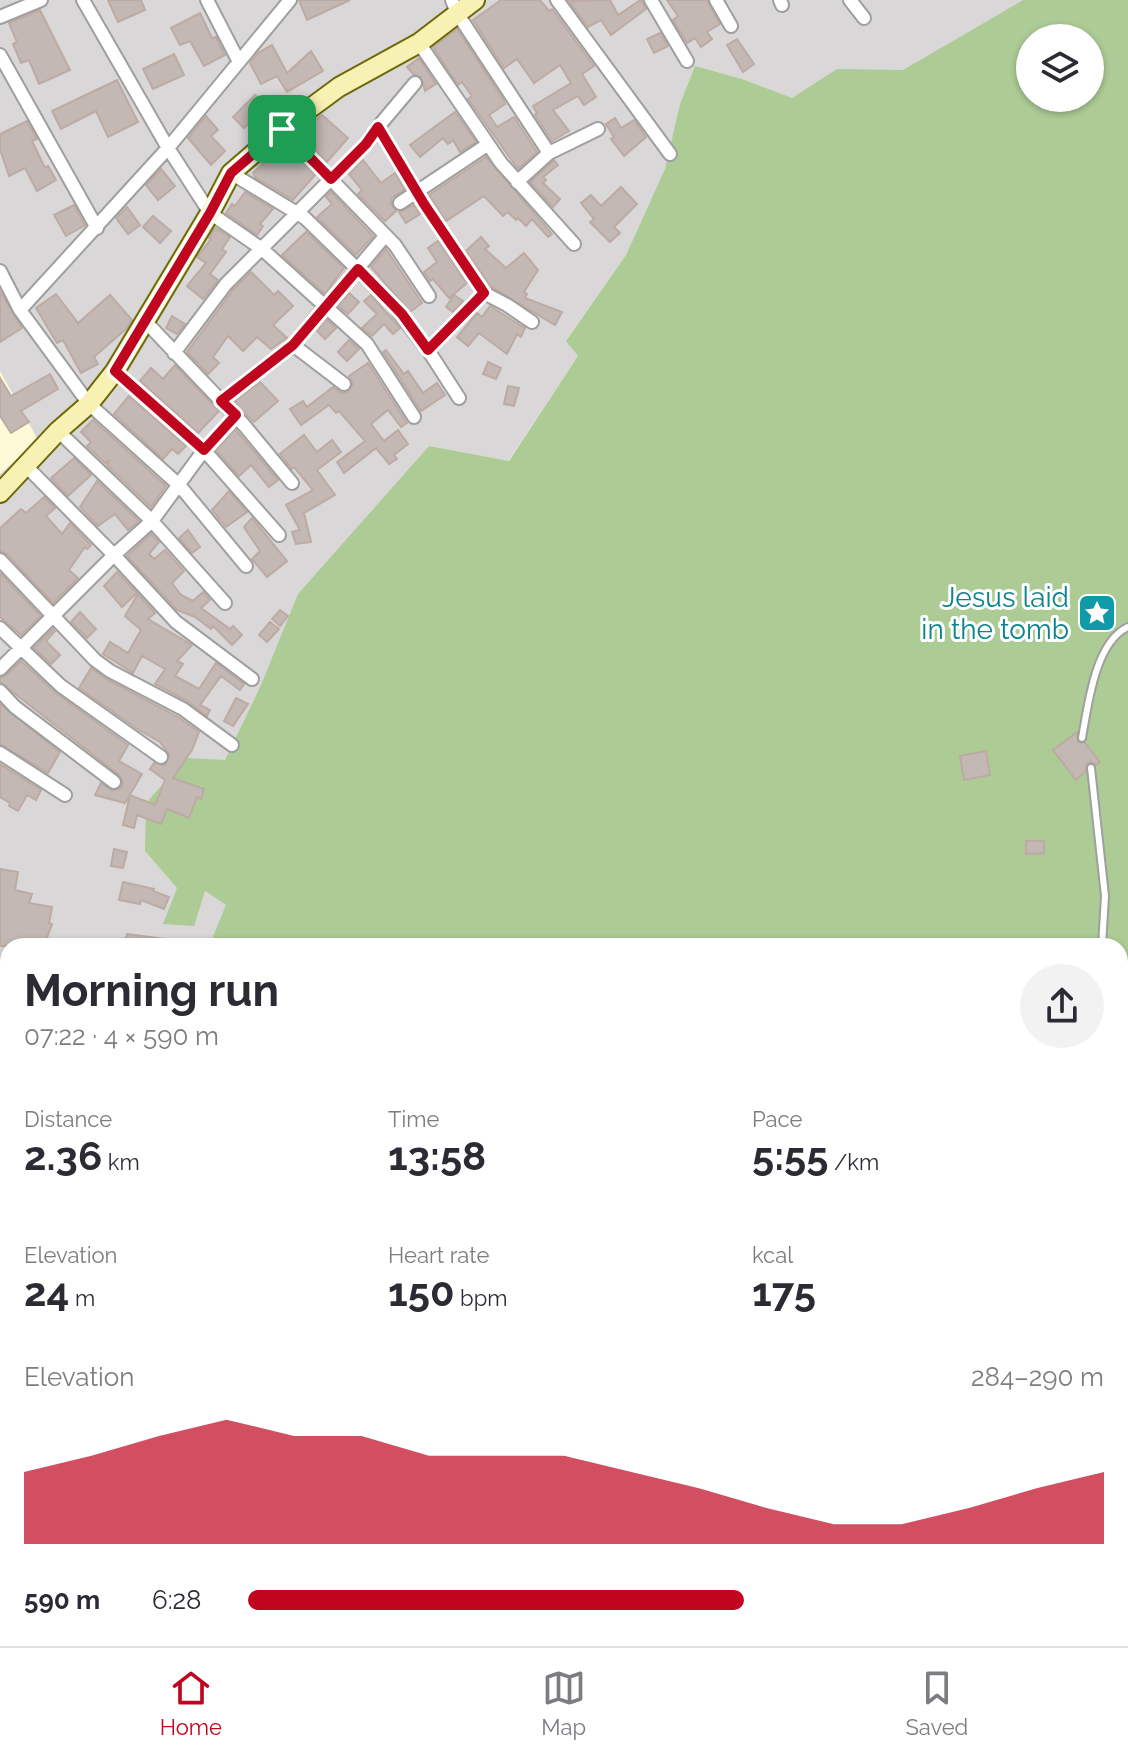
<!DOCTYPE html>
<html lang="en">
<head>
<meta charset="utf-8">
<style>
  :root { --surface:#fff; --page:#f2f2f3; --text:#2b2b33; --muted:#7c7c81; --line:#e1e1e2; --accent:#c0051f }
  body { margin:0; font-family:Raleway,sans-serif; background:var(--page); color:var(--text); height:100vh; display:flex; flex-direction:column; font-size:30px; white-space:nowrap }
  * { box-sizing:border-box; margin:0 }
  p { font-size:26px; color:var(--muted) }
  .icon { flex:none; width:44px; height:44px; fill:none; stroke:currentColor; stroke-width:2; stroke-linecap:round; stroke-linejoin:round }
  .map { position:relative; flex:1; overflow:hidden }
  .side { position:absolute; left:0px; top:938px; width:1128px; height:708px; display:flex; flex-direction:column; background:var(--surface); border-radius:24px 24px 0 0; box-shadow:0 2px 6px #0004 }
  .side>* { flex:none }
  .buttons { position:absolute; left:1016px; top:24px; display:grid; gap:16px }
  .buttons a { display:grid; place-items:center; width:88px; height:88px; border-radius:50%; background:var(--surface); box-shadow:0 2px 6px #0004; font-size:40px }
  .pin { position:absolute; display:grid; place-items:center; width:68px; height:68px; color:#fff; margin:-34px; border-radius:16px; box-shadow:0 4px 12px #0006 }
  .round { display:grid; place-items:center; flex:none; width:84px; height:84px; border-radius:42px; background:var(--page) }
  .summary { display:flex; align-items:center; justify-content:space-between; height:136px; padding:0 24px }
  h1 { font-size:44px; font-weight:700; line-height:60px }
  .stats { display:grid; grid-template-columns:repeat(3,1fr); gap:12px; height:136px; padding:8px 24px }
  .stats div { display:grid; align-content:center }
  .stats b { font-size:40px; font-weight:700 }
  .stats small { font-size:22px; font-weight:400 }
  .stats p { font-size:22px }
  .chart { height:224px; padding:16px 24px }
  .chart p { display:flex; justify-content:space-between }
  .chart svg { width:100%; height:144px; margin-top:8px; fill:var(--accent); opacity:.7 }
  ul { padding:0 24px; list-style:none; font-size:26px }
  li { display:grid; grid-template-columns:128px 96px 1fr; align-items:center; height:60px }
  li i { height:20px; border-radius:10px; background:var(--accent) }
  .dock { display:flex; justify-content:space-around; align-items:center; height:112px; border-top:2px solid var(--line); background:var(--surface); font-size:22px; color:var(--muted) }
  .dock a { display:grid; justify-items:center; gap:4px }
  .dock .active { color:var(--accent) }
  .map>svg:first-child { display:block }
  .residential { fill:#d9d7d8 }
  .education { fill:#fef9d7 }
  .forest { fill:#accb95; fill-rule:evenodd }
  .building { fill:#c3b8b4; stroke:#bdaba3; stroke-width:2 }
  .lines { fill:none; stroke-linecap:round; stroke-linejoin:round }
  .lane-casing { stroke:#9f9f9f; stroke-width:10 }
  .street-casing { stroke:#9f9f9f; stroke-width:16 }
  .secondary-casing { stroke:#6c6907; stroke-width:22 }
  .lane { stroke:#fff; stroke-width:6 }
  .street { stroke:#fff; stroke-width:12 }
  .secondary { stroke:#f7f1b3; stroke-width:18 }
  .route-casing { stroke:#fff; stroke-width:16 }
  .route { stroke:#c0051f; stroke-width:10 }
  .labels { text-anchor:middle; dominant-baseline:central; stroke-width:6; stroke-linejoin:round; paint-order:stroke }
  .culture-label { font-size:28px; fill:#0d838f; stroke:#fff; text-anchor:end }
</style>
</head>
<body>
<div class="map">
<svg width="1128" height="1646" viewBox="0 0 1128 1646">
  <rect width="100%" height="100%" fill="#ece6e0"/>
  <!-- residential -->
  <path class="residential" d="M0 0H1023L903 70H837L792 98 742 79 695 66 680 104 665 169 626 255 566 340 578 356 508 461 429 446 368 515 261 685 225 760 145 851 177 888 204 891 227 905 209 946H8V1638H464L461 1646H0Z"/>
  <!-- education -->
  <path class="education" d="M0 371 38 440 0 474Z"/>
  <!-- forest -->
  <path class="forest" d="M1023 0H1128V1646H511L509 1639 490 1641 488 1646H461L464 1638H1120V946H209L226 905 205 891 194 926 163 924 177 888 145 851 146 803 186 758 225 760 261 685 298 594 429 446 509 461 578 356 566 341 626 255 665 169 680 104 695 66 742 79 792 98 837 69 903 70ZM1030 38H1090V98H1030Z"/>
  <!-- building -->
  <path class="building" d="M108 0H141L145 10 118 22Z
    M299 0H350L307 20Z
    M501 0H540L549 11 552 9 594 66 582 74 596 97 584 105 578 96 553 110 569 131 552 141 535 115 537 113 533 106 571 83 560 65 534 83 517 59 504 68 473 20Z
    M610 0 618 15 639 1H642L646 9 611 35 601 20 588 27 569 1Z
    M667 0H707L720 24 707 32 712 39 701 47 695 38 687 43 673 20 678 16Z
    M40 10 70 70 39 84 29 60 21 63 13 44 17 42 9 23Z
    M200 13 212 38 216 37 225 55 204 66 190 41 180 45 171 28Z
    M457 29 504 101 505 104 489 115 497 127 514 117 537 152 518 169 468 99 472 96 462 82 458 85 433 47Z
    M660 33 668 46 654 53 647 39Z
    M737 39 754 64 743 72 727 45Z
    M272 45 287 73 311 51 323 71 287 92 277 76 261 84 250 63 258 53Z
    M174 54 184 75 153 89 143 69Z
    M419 58 436 84 425 91 421 77 413 74 407 67Z
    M117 80 138 122 108 137 96 111 61 129 52 111Z
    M255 95 267 106 244 128 233 117Z
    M455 112 476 142 460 152 453 140 448 144 443 138 420 157 410 145Z
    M322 115 348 138 327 162 299 134Z
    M206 116 218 130 211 136 225 151 211 165 188 138Z
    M615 118 621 128 634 120 646 137 624 156 611 139 614 137 606 124Z
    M27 121 37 139 32 141 45 168 48 166 56 180 37 191 25 168 9 176 0 149V134Z
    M283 144 315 175 293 200 255 177 253 173Z
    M486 157 552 234 548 237 532 219 526 226 518 218 516 220 508 212 503 216 484 196 446 221 429 195Z
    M363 160 381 183 395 173 405 189 392 198 391 204 396 211 385 221 358 194 362 190 349 174Z
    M554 160 558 165 543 177 546 180 543 183 560 199 553 207 530 182Z
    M161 169 175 186 158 200 146 185Z
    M621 187 637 204 614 227 620 233 610 242 590 222 594 219 581 203 591 195 601 206Z
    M245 192 273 209 260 224 263 226 257 235 226 213 232 204 235 206Z
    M331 192 373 236 356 255 317 217 332 204 326 197Z
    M74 205 85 225 66 236 54 215Z
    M414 205 420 214 406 223 399 212Z
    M127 207 140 225 128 234 116 218Z
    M153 216 171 231 160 243 143 227Z
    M215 228 230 237 222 249 226 252 210 274 218 280 203 299 187 286 206 263 197 257 211 239 209 238Z
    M306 232 344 268 325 294 282 255Z
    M481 237 489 246 485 249 506 268 524 253 538 270 524 292 527 294 525 298 562 312 555 325 490 286 466 251Z
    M438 241 467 283 449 298 433 279 430 281 424 272 437 262 428 248Z
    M386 249 422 303 410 312 371 267Z
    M251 272 274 295 278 291 293 306 273 325 287 338 271 349 257 337 243 351 228 336 213 357 219 363 208 374 187 352 233 290Z
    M0 291 22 328 0 342Z
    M349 293 359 302 348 314 338 306Z
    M56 294 78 323 110 295 132 320 127 328 94 357 98 364 81 373 63 340 57 343 36 308Z
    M371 295 400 328 393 334 384 324 372 336 362 328 377 314 364 301Z
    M454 295 463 301 453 312 446 307Z
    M490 306 525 328 521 337 517 334 507 354 479 333 468 346 457 337 477 313 482 317Z
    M172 316 185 324 177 334 166 328Z
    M326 319 336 328 325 339 317 331Z
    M349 340 359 349 347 361 338 352Z
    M386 350 404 374 408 371 423 393 437 383 445 395 421 411 383 352Z
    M488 362 501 368 496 379 483 374Z
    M368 363 407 423 401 427 388 410 371 424 384 441 398 430 408 444 394 455 397 459 389 464 376 448 344 473 337 462 365 441 339 411 336 413 329 405 301 425 290 409 303 401 307 407 333 387 342 393 348 392 353 384 349 376Z
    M175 365 219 411 198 433 140 381 151 368 163 379Z
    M50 374 58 389 21 411 29 422 11 433 0 416V378L11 396Z
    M260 382 278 401 254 422 234 402Z
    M508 386 519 388 514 406 504 404Z
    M129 396 186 446 178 454 172 449 163 459 114 414Z
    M93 420 166 486 151 507 107 465 109 461 105 463 87 446 91 442 81 432Z
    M235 429 278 480 269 487 251 465 239 476 216 450Z
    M304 435 317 452 332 440 341 452 317 470 335 495 304 513 311 542 296 544 292 532 300 530 286 505 313 490 294 467 292 469 280 454Z
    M74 458 91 475 68 496 51 478Z
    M97 481 139 521 128 530 115 514 98 526 80 507Z
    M229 491 247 512 226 527 212 510Z
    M44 497 55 508 46 516 62 534 70 523 91 545 87 549 85 547 69 570 78 578 53 603 7 554 0 551V528L21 509 26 513Z
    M252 518 287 561 267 577 252 559 260 551 244 527Z
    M188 530 200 547 192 553 179 538Z
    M151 534 159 542 149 554 154 559 165 550 184 571 172 583 181 595 193 601 203 592 210 600 201 608 230 629 233 626 242 635 232 645 213 626 211 629 195 617 177 610 127 556Z
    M117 572 137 593 122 607 104 586Z
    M0 573 41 616 21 635 0 617Z
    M138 594 155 613 148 619 192 645 177 661 183 664 175 676 199 689 216 663 244 684 240 690 221 676 200 705 210 710 207 716 187 701 155 684 165 669 142 656 133 673 103 654 110 642 128 653 141 630 125 616Z
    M1098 605 1106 615 1097 622 1090 612Z
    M280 610 288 616 280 626 272 619Z
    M80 612 96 629 87 638 71 622Z
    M270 622 279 629 267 642 259 635Z
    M53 629 55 631 46 641 60 655 51 664 34 648Z
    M21 661 56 693 128 745 119 761 142 774 125 803 95 795 101 783 112 791 121 788 123 782 119 775 0 682V678L6 675Z
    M91 668 106 679 178 717 199 732 192 750 173 778 204 789 201 799 197 797 189 818 167 809 161 824 137 815 134 828 123 825 130 795 155 805 165 780 150 769 154 763 165 765 169 754 160 742 139 730 79 688Z
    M236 698 248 704 233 726 224 721Z
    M0 704 60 752 48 773 0 744Z
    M1077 732 1078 742 1085 743 1100 762 1096 765 1091 762 1087 764 1085 772 1076 780 1053 750Z
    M986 751 990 775 964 780 960 756Z
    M0 764 41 790 36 800 27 795 18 811 9 806 10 803 0 797Z
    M1026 841H1044V853L1026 854Z
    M114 849 127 852 123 868 111 866Z
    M0 869 18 872 15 890 32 894 29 903 52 907 49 923 52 924 44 946H0Z
    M123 882 154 889 153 891 169 897 164 909 141 900 140 904 119 900Z
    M127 934 166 939 165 946 124 944Z"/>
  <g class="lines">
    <!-- lane casing -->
    <g class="lane-casing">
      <path id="lane" d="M1082 738C1088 705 1095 642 1128 627
        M1091 768 1105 896 1102 946
        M1120 1192 1128 1195
        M1120 1222 1128 1212
        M1128 1401 1121 1413 1128 1421
        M1120 1480 1128 1479
        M1120 1578 1125 1586 1123 1588 1120 1587
        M1120 1633 1128 1646
        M1025 1638 1034 1646
        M1067 1638 1085 1642 1089 1638"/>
    </g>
    <!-- street casing -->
    <g class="street-casing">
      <path id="street" d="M83 0 168 148 210 213 262 249 367 344 414 417
        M207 0 239 62
        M452 0 457 13 549 153
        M557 0 670 154
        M651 0 687 61
        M716 0 731 26
        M780 0 782 5
        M850 0 864 18
        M0 17 41 0
        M419 43 501 163 574 244
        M0 55 97 228
        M415 83 378 127 424 204 484 293 507 305 532 322
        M282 129 395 245 429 296
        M231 173 305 218 391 302 428 350 459 398
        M517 182 549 153 598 129
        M400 203 487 145
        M0 271 20 310 168 148 290 0
        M20 310 89 404 180 486 246 566
        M145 321 244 425 292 483
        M293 345 344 384
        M428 350 484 293
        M174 353 226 284 366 144 378 127
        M115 371 204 450 279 535
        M221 401 293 345 385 236
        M58 431 152 521 225 603
        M27 467 114 555 176 622 252 679
        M0 560 95 660 110 671 183 709 232 745
        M0 628 61 686 161 757
        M0 669 114 555 152 521 204 450 236 415
        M0 691 15 707 114 782
        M0 753 65 795
        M0 969 8 970
        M0 1074 8 1075
        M0 1430 8 1428
        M0 1500 8 1497
        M0 1520 8 1524
        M0 1612H8
        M113 1638H114
        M260 1638 262 1646
        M22 1646V1638
        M382 1646 394 1638"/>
    </g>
    <!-- secondary casing -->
    <g class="secondary-casing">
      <path id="secondary" d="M0 493 58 431 89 404 115 371 210 213 231 173 282 129 339 87 419 43 475 0"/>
    </g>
    <!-- lane -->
    <use href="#lane" class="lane"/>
    <!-- street -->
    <use href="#street" class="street"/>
    <!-- secondary -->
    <use href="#secondary" class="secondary"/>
  </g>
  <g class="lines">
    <!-- route casing -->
    <g class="route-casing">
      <path id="route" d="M378 127 424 204 484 293 428 350 402 314 358 269 293 345 221 401 236 415 204 450 115 371 210 213 231 173 282 129 331 179 366 144Z"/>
    </g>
    <!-- route -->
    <use href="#route" class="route"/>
  </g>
  <!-- icons -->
  <defs>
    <g id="sight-square" transform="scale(2)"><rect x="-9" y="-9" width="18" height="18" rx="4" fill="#0f9aa8" stroke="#fff"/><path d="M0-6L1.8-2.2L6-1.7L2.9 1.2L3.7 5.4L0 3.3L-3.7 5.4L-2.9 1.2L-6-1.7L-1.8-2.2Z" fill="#fff"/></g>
  </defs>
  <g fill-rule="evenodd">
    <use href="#sight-square" x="1097" y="613"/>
  </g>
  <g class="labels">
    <!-- culture labels -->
    <g class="culture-label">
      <text x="1069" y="597">Jesus laid<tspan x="1069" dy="32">in the tomb</tspan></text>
    </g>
  </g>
</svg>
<div class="buttons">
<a><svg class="icon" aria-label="layers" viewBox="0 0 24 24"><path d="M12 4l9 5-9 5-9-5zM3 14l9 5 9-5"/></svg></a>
</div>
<div class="pin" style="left:282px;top:129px;background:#1e9e55"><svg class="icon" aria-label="arrive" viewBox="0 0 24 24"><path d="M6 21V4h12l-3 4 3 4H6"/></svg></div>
<section class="side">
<div class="summary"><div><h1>Morning run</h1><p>07:22 · 4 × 590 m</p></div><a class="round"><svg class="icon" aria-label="share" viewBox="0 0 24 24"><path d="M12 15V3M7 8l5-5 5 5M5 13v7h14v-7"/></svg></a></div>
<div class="stats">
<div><p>Distance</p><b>2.36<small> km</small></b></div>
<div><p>Time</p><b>13:58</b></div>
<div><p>Pace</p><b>5:55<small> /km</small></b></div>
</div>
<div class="stats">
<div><p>Elevation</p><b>24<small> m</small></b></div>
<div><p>Heart rate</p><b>150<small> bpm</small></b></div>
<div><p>kcal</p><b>175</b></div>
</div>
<div class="chart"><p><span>Elevation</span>284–290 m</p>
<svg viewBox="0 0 160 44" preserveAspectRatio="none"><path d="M0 44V22L10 17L20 11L30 6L40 11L50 11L60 17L70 17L80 17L90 22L100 27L110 33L120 38L130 38L140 33L150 27L160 22V44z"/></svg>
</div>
<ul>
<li><b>590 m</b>6:28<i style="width:58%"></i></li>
</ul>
</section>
</div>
<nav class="dock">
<a class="active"><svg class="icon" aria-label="home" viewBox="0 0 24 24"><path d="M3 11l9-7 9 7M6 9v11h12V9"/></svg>Home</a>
<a><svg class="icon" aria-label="map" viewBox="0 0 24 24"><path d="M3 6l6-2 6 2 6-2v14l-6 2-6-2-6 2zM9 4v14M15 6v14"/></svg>Map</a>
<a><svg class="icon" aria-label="saved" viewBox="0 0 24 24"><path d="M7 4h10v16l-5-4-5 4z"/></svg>Saved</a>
</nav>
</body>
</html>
